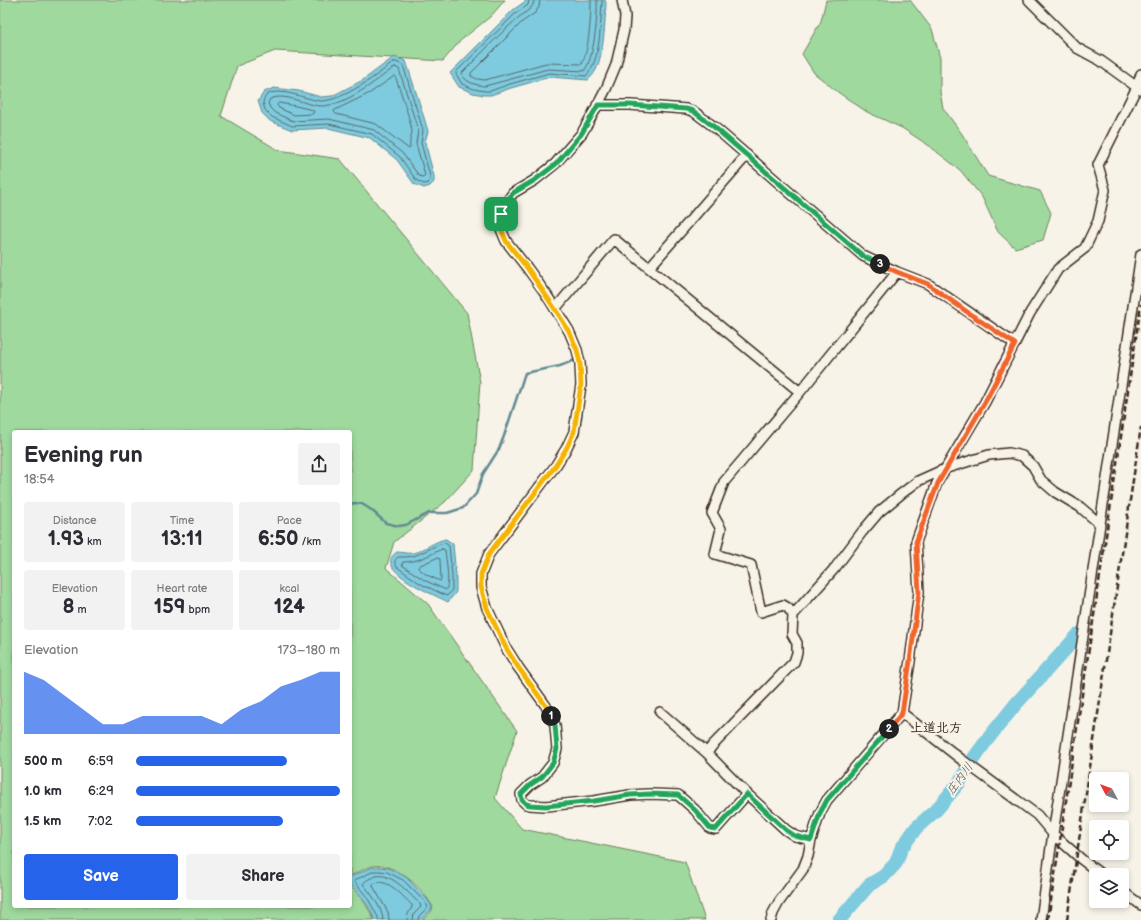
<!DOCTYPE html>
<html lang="en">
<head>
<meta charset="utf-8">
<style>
  :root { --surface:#fff; --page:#f2f2f3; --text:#2b2b33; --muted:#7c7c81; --accent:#2563eb }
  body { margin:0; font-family:"Balsamiq Sans","Klee One",sans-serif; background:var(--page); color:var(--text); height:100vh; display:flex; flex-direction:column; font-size:15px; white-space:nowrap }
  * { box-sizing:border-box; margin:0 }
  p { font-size:13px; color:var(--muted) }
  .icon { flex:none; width:22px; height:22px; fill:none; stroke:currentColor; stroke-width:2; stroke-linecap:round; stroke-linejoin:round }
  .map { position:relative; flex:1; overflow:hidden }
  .sheet { position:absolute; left:12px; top:430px; width:340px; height:478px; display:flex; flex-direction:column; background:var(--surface); border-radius:4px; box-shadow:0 2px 6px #0003 }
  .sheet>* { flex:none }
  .needle { width:26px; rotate:311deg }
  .controls { position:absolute; left:1089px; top:772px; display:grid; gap:8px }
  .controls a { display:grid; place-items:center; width:40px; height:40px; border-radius:4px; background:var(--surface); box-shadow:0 2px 6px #0003; font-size:20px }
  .pin { position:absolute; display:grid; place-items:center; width:34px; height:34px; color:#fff; margin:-17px; border-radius:8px; box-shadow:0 2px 6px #0006 }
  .km { position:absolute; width:20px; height:20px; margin:-10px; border-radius:50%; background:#222; color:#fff; font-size:11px; line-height:20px; text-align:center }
  .round { display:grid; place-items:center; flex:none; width:42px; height:42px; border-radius:4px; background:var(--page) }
  .head { display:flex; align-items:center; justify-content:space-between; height:68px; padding:0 12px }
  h1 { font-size:22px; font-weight:700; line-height:30px }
  .metrics { display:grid; grid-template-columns:repeat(3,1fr); gap:6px; height:68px; padding:4px 12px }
  .metrics div { display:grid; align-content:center; border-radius:4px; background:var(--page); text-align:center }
  .metrics b { font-size:20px; font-weight:700 }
  .metrics small { font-size:11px; font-weight:400 }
  .metrics p { font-size:11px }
  .chart { height:112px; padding:8px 12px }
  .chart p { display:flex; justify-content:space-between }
  .chart svg { width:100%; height:72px; margin-top:4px; fill:var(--accent); opacity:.7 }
  .cta { display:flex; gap:8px; margin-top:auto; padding:8px 12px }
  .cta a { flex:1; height:46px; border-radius:4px; background:var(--accent); color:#fff; font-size:16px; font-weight:700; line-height:46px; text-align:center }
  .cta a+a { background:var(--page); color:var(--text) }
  ul { padding:0 12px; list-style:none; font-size:13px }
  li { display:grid; grid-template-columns:64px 48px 1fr; align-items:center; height:30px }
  li i { height:10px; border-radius:5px; background:var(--accent) }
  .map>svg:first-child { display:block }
  .green { fill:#9fd99e; stroke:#6d825e }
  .water { fill:#7ecade; stroke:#638a91 }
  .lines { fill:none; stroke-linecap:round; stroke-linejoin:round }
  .shore { stroke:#566a6b; stroke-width:1 }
  .stream { stroke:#638a91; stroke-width:2.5 }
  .river { stroke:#7ecade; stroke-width:14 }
  .street-casing { stroke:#3b2a1e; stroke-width:12 }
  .street { stroke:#f7f3e8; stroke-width:9 }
  .rail { stroke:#3b2a1e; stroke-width:2.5; stroke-dasharray:6 3; stroke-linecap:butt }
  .split-1-casing { stroke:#fff; stroke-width:8 }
  .split-2-casing { stroke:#fff; stroke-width:8 }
  .split-3-casing { stroke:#fff; stroke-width:8 }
  .split-4-casing { stroke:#fff; stroke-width:8 }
  .split-1 { stroke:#f5b400; stroke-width:5 }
  .split-2 { stroke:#22a559; stroke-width:5 }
  .split-3 { stroke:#f0652b; stroke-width:5 }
  .split-4 { stroke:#22a559; stroke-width:5 }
  .labels { text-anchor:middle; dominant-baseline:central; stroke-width:4; stroke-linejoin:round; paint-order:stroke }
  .water-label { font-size:12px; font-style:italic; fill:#4c524e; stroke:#f7f3e8 }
  .quarter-label { font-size:13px; font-weight:bold; fill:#3b2a1e; stroke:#f7f3e8 }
</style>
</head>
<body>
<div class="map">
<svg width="1141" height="920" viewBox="0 0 1141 920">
  <rect width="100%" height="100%" fill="#f7f3e8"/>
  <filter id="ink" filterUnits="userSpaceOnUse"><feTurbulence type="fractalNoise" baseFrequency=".025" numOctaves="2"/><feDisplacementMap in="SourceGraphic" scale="8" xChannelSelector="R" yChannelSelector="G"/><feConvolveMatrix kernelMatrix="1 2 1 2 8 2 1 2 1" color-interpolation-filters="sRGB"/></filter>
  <g filter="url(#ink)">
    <!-- green -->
    <path class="green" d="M0 0H505L491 16 460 41 443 61 275 51 237 66 221 116 278 150 340 159 467 313 480 382 474 470 445 502 394 542 386 568 428 604 517 731 495 798 522 829 685 862 705 920H422L431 912 433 907C423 889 396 862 373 866 365 868 357 873 350 876V432H14V906H350V886C361 896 368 907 374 920H0Z
      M826 0H910L932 29 940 58V92L943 108 962 134 988 176 1040 191 1051 213 1043 240 1015 248 998 232 982 197 960 170 928 145 902 128 867 112 839 93 814 73 802 54 821 21Z"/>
    <!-- water -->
    <path class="water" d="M527 0H605L606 3C605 23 604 52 596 70 594 74 591 77 588 80L550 77 511 88 491 95H484L473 93 459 87 450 73 513 10Z
      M394 57 406 61 422 111 428 131 425 142 434 176V182L430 186 424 188 414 184 397 160 370 138 328 128 292 130 270 121 262 113 258 101 264 92 274 88 299 91 321 97 332 96 363 80Z
      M446 539 453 544 456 576V592L448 602C437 596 370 569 397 552 402 552 407 554 413 553 425 550 434 541 446 539Z
      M373 867H380L388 868 406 877 427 899 432 907 430 911 420 920H375C369 906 361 894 350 884V877Z"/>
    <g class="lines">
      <!-- shore -->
      <path class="shore" d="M529 0 528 5 515 14 456 72V74L462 84 474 89 485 91H490L510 84 549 73 586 76C601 60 600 25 602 4V0
        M534 0C534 9 525 12 518 18 498 35 481 54 462 73V75C467 83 476 85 485 86L548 69 584 71C594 60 598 15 597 0
        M540 0 539 7 535 13 522 22 471 73V76L477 79 485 80 546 63 582 64C589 49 591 18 591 0
        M394 62H396L403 65 423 130 421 143 430 176V180L428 183 424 184 416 180 400 157 372 134 329 124 292 126 272 117 265 110 263 103C263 100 265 97 267 95 278 86 308 100 321 101 343 101 377 75 394 62Z
        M395 67 399 69 418 130 416 144 425 175 423 177 419 176 403 154 374 130 329 119 293 121 275 113 270 108 268 103 270 99C286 92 306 106 322 106 347 105 375 81 395 67Z
        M395 76C398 83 412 125 412 132 411 137 409 141 410 148L409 149 376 124 336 114 334 112 335 110 370 93 393 77Z
        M279 103 296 106 313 110 314 112 312 114 294 115 279 108 277 105Z
        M440 544 445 543 449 546 452 576V590L447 596 421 584 397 567C394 564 394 560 398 557H405L414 556Z
        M442 549 445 550C446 561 450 581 446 590L424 580 402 565 403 562C418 562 429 555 442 549Z
        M437 558 440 559V561L441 579 440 581 427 575 418 568 419 566Z
        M378 920V917L367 897 354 881 355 880 374 871H380L387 872 403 880 424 901 428 907 419 916 418 920
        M383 920C383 909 370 892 363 884 365 881 367 880 371 878 389 868 408 893 420 904L421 907 414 914 413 920
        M389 920 388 912 373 886V884C387 876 403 897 412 905V907L408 914 407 920"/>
      <!-- stream -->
      <path class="stream" d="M350 504 355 503 362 504 370 509 386 523 399 526 406 525 429 513H447L463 508 476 494 483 474 499 449 504 436 525 373 560 366 577 359"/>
      <!-- river -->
      <path class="river" d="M839 920 869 885 884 876 896 863 901 849 916 828 937 809 959 783 971 762 987 740 1015 705 1079 634"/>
      <!-- street casing -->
      <g class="street-casing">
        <path id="street" d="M622 0 625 16 624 30 616 65 606 89 595 110 582 133 555 164 535 180 513 193 503 207 501 214V229L506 241 528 269 546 294 569 331 577 350 580 363 581 385 574 432 566 449 556 465 489 554 481 574V587L487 608 506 648 518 667 546 706 555 725 557 749 553 763 542 777 530 785 521 794 522 800 526 804 530 805 546 806 594 801 630 795 650 794 678 795 695 810 710 828 716 829 747 794
          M1029 0 1077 48 1101 61 1141 90
          M597 105H630L686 109 693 111 713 126 863 256 897 272 928 284 1015 344
          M649 268 747 155
          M555 309 614 239 800 392
          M793 615 788 608 783 605 761 612 751 565 715 554 721 529 712 513 724 482 800 392 897 272
          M660 712 707 753 747 794 786 830 795 836 811 840
          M902 713 962 760 1037 815 1053 834 1081 859 1102 875
          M707 753 712 746 794 662 797 653V643L792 634 793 615 835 568 862 532 879 512 901 494 918 481 947 468 989 455 1009 453 1022 456 1033 466 1041 480 1055 492 1080 507 1100 524
          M1122 891 1141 905
          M771 920 773 913 779 902 803 869 808 856 811 840 820 813 827 800 902 713 910 661 919 592 916 542 937 483 985 402 1030 313 1058 269 1085 248 1098 221 1105 190 1098 165 1137 87 1141 74
          M1041 920 1051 847 1141 254"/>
      </g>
      <!-- street -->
      <use href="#street" class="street"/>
      <!-- rail -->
      <path class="rail" d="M1048 920 1141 304
        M1067 920 1141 427"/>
    </g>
  </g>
  <g class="lines" filter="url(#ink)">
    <!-- split-1 casing -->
    <g class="split-1-casing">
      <path id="split-1" d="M501 214V229L506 241 528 269 555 309 569 331 577 350 580 363 581 385 574 432 566 449 556 465 489 554 481 574V587L487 608 506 648 518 667 546 706 551 716"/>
    </g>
    <!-- split-2 casing -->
    <g class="split-2-casing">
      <path id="split-2" d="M551 716 555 725 557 749 553 763 542 777 530 785 521 794 522 800 526 804 530 805 546 806 594 801 630 795 650 794 678 795 695 810 710 828 716 829 747 794 786 830 795 836 811 840 820 813 827 800 889 729"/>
    </g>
    <!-- split-3 casing -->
    <g class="split-3-casing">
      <path id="split-3" d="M880 264 897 272 928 284 970 314 1015 344 985 402 938 483 916 542 919 592 910 661 902 713 889 729"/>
    </g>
    <!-- split-4 casing -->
    <g class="split-4-casing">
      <path id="split-4" d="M501 214 503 206 513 193 535 180 556 164 582 133 598 105H630L686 109 693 111 713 126 863 256 880 264"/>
    </g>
    <!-- split-1 -->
    <use href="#split-1" class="split-1"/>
    <!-- split-2 -->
    <use href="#split-2" class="split-2"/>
    <!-- split-3 -->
    <use href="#split-3" class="split-3"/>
    <!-- split-4 -->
    <use href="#split-4" class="split-4"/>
  </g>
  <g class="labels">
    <!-- water labels -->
    <g class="water-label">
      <text transform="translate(960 779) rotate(-54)">庄内川</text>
    </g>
    <!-- quarter labels -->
    <g class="quarter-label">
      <text x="936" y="728">上道北方</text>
    </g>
  </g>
</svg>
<div class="controls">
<a><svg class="needle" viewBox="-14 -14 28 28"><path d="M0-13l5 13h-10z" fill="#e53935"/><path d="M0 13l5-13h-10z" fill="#7c7c81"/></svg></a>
<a><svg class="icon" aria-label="locate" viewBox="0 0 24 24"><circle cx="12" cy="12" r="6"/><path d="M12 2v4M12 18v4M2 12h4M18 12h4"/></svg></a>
<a><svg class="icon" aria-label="layers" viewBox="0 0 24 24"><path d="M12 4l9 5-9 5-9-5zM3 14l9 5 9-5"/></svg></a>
</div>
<div class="pin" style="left:501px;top:214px;background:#1e9e55"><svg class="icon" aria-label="arrive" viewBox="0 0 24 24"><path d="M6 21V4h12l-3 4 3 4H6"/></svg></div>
<b class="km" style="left:551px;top:716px">1</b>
<b class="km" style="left:889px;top:729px">2</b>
<b class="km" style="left:880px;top:264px">3</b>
<section class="sheet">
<div class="head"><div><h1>Evening run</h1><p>18:54</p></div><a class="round"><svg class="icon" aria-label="share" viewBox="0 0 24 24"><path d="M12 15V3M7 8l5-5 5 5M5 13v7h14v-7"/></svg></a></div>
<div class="metrics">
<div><p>Distance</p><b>1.93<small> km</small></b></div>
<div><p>Time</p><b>13:11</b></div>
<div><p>Pace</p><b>6:50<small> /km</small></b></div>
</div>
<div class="metrics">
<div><p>Elevation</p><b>8<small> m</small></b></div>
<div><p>Heart rate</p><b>159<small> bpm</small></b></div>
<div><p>kcal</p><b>124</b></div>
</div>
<div class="chart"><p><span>Elevation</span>173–180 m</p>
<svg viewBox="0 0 160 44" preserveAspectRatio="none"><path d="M0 44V6L10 11L20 20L30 29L40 38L50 38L60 33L70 33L80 33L90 33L100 38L110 29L120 24L130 15L140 11L150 6L160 6V44z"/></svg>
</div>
<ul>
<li><b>500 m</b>6:59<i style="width:74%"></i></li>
<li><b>1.0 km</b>6:29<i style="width:100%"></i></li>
<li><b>1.5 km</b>7:02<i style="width:72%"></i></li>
</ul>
<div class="cta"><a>Save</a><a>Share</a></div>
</section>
</div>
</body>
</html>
